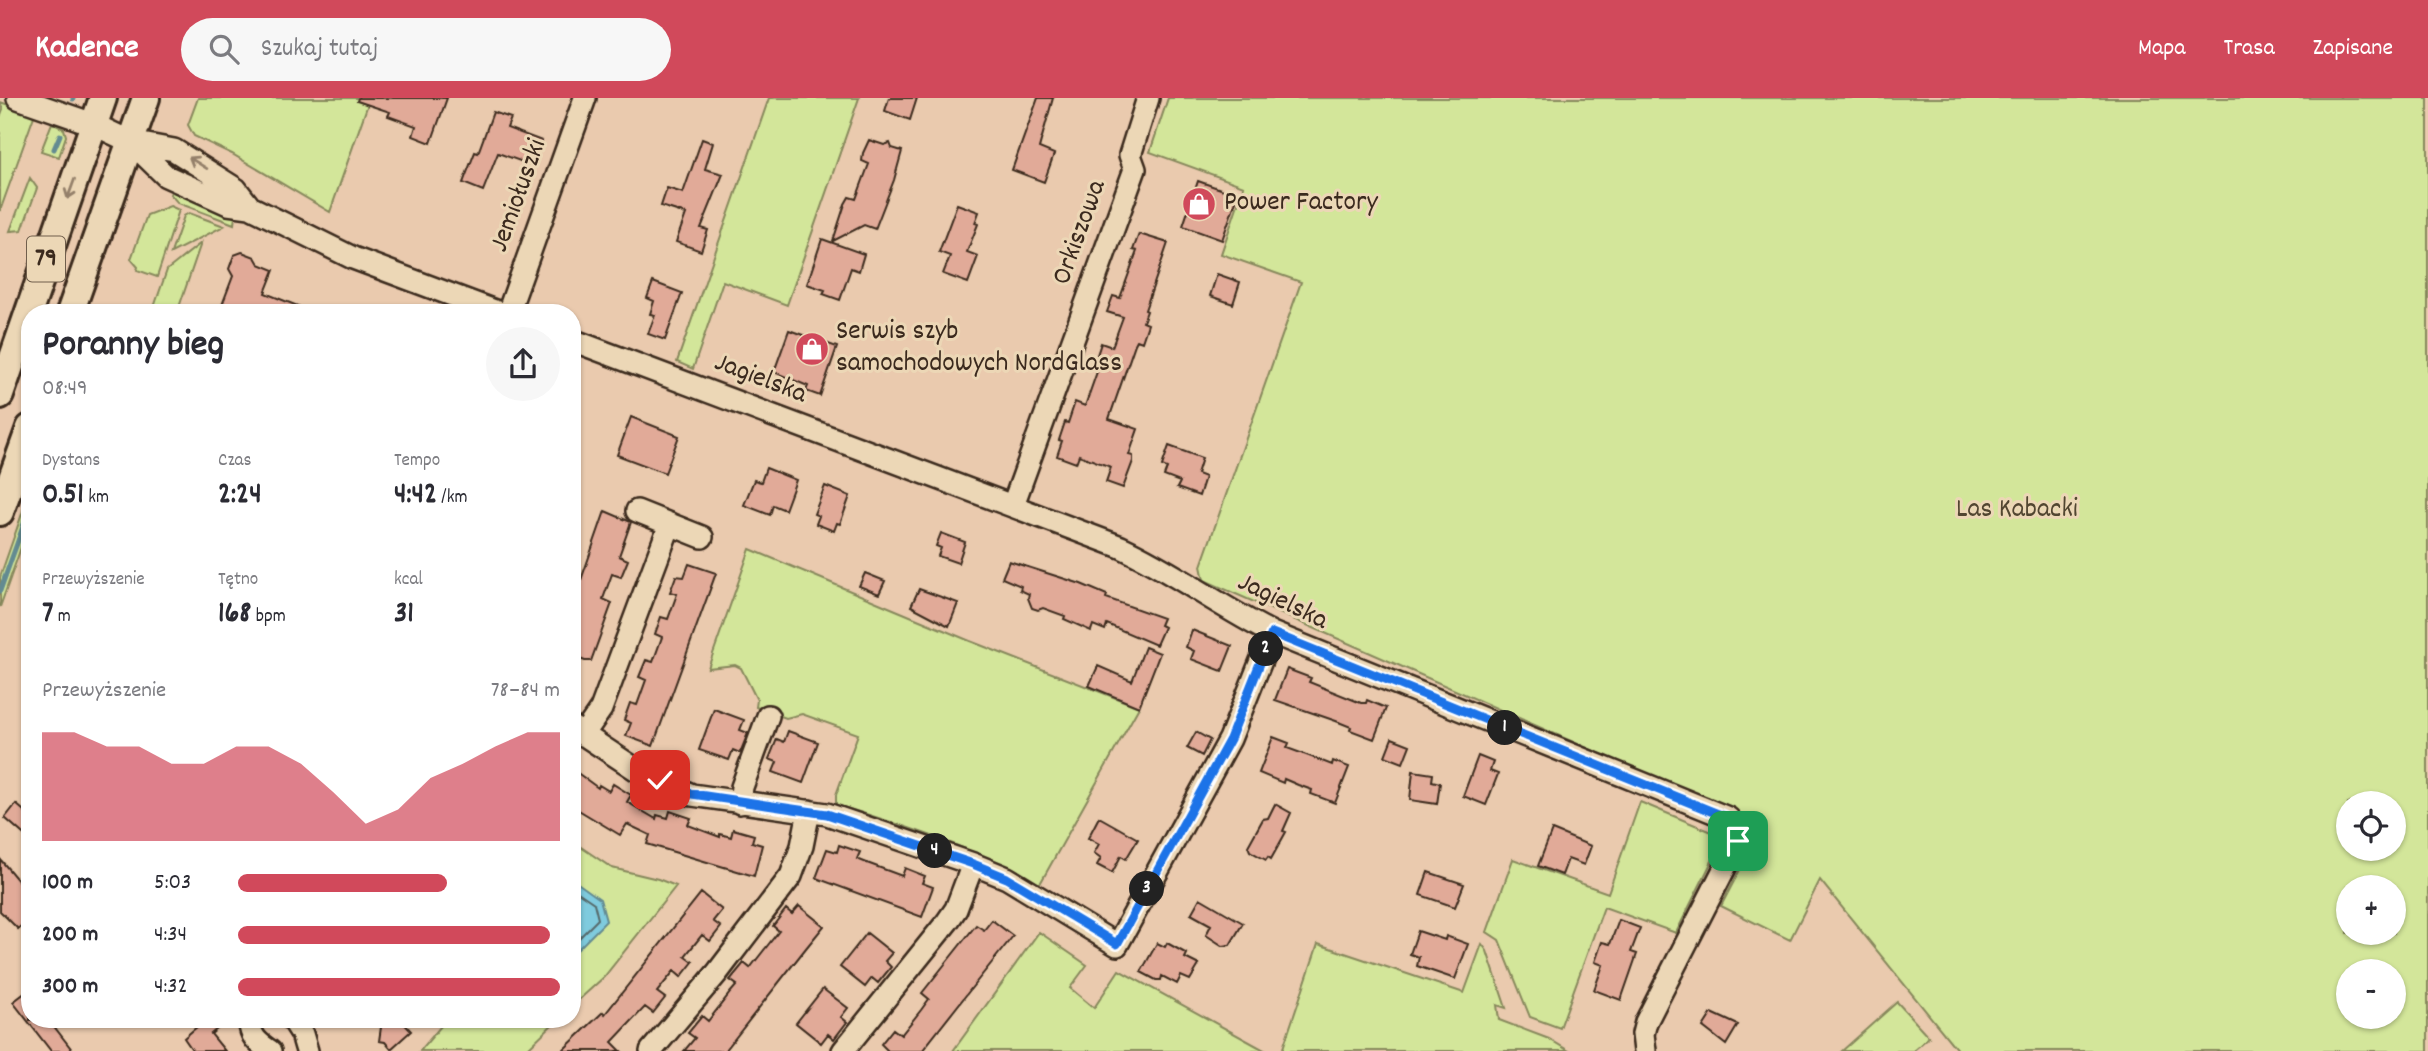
<!DOCTYPE html>
<html lang="pl">
<head>
<meta charset="utf-8">
<style>
  :root { --surface:#fff; --page:#f7f7f7; --text:#2b2b33; --muted:#7c7c81; --accent:#d1495b }
  body { margin:0; font-family:Dekko,sans-serif; background:var(--page); color:var(--text); height:100vh; display:flex; flex-direction:column; font-size:26px; white-space:nowrap }
  * { box-sizing:border-box; margin:0 }
  p { font-size:23px; color:var(--muted) }
  .icon { flex:none; width:38px; height:38px; fill:none; stroke:currentColor; stroke-width:2; stroke-linecap:round; stroke-linejoin:round }
  .map { position:relative; flex:1; overflow:hidden }
  .panel { position:absolute; left:21px; top:206px; width:560px; height:724px; display:flex; flex-direction:column; background:var(--surface); border-radius:28px; box-shadow:0 2px 5px #0004 }
  .panel>* { flex:none }
  .tools { position:absolute; left:2336px; top:693px; display:grid; gap:14px }
  .tools a { display:grid; place-items:center; width:70px; height:70px; border-radius:50%; background:var(--surface); box-shadow:0 2px 5px #0004; font-size:35px }
  .pin { position:absolute; display:grid; place-items:center; width:60px; height:60px; color:#fff; margin:-30px; border-radius:14px; box-shadow:0 4px 10px #0006 }
  .km { position:absolute; width:35px; height:35px; margin:-18px; border-radius:50%; background:#222; color:#fff; font-size:19px; line-height:35px; text-align:center }
  .round { display:grid; place-items:center; flex:none; width:74px; height:74px; border-radius:37px; background:var(--page) }
  .head { display:flex; align-items:center; justify-content:space-between; height:119px; padding:0 21px }
  h1 { font-size:38px; font-weight:800; line-height:52px }
  .metrics { display:grid; grid-template-columns:repeat(3,1fr); gap:10px; height:119px; padding:7px 21px }
  .metrics div { display:grid; align-content:center }
  .metrics b { font-size:30px; font-weight:800 }
  .metrics small { font-size:19px; font-weight:400 }
  .metrics p { font-size:19px }
  .chart { height:196px; padding:14px 21px }
  .chart p { display:flex; justify-content:space-between }
  .chart svg { width:100%; height:126px; margin-top:7px; fill:var(--accent); opacity:.7 }
  ul { padding:0 21px; list-style:none; font-size:23px }
  li { display:grid; grid-template-columns:112px 84px 1fr; align-items:center; height:52px }
  li i { height:18px; border-radius:9px; background:var(--accent) }
  header { display:flex; align-items:center; gap:42px; box-sizing:border-box; height:98px; padding:0 35px; background:var(--accent); color:#fff }
  header strong { font-size:33px }
  nav { display:flex; gap:38px; margin-inline-start:auto; font-size:24px }
  .search { width:490px; height:63px; background:var(--page); display:flex; align-items:center; gap:18px; box-sizing:border-box; padding:0 24px; border-radius:38px; color:var(--muted); font-size:26px }
  .map>svg:first-child { display:block }
  .green { fill:#d3e69a; stroke:#87885c; stroke-width:2; fill-rule:evenodd }
  .water { fill:#7fcbde; stroke:#648b91; stroke-width:2 }
  .lines { fill:none; stroke-linecap:round; stroke-linejoin:round }
  .shore { stroke:#566a6b; stroke-width:2 }
  .stream { stroke:#648b91; stroke-width:5 }
  .building { fill:#e1aa98; stroke:#3b2a1e; stroke-width:2 }
  .minor-casing { stroke:#3b2a1e; stroke-width:26 }
  .major-casing { stroke:#3b2a1e; stroke-width:32 }
  .minor { stroke:#ecd7b6; stroke-width:21 }
  .major { stroke:#ecd7b6; stroke-width:26 }
  .oneway { stroke:#94806a }
  .route-casing { stroke:#fff; stroke-width:14 }
  .route { stroke:#1a73e8; stroke-width:9 }
  .labels { text-anchor:middle; dominant-baseline:central; stroke-width:6; stroke-linejoin:round; paint-order:stroke }
  .shield { fill:#ecd7b6; stroke:#705e4c; stroke-width:2 }
  .shield-label { font-size:26px; font-weight:bold; fill:#3b2a1e }
  .street-label { font-size:28px; fill:#3b2a1e; stroke:#ecd7b6 }
  .poi-label { font-size:28px; fill:#3b2a1e; stroke:#ecd7b6; text-anchor:start }
  .park-label { font-size:28px; fill:#524631; stroke:#ecd7b6 }
</style>
</head>
<body>
<header>
<strong>Kadence</strong>
<div class="search"><svg class="icon" aria-label="search" viewBox="0 0 24 24"><circle cx="10" cy="10" r="6"/><path d="M15 15l6 6"/></svg>Szukaj tutaj</div>
<nav><a>Mapa</a><a>Trasa</a><a>Zapisane</a></nav>
</header>
<div class="map">
<svg width="2428" height="953" viewBox="0 0 2428 953">
  <rect width="100%" height="100%" fill="#eacaae"/>
  <filter id="ink" filterUnits="userSpaceOnUse"><feTurbulence type="fractalNoise" baseFrequency=".0143" numOctaves="2"/><feDisplacementMap in="SourceGraphic" scale="14" xChannelSelector="R" yChannelSelector="G"/><feConvolveMatrix kernelMatrix="1 2 1 2 8 2 1 2 1" color-interpolation-filters="sRGB"/></filter>
  <g filter="url(#ink)">
    <!-- green -->
    <path class="green" d="M198 0H370L330 114 232 56 194 38 188 27Z
      M769 0H859L787 207 723 183 693 271 677 264Z
      M1168 0H2428V953H1958L1820 782 1790 842 1721 808 1756 741 1740 717 1204 482 1201 468 1301 184 1221 156 1244 88 1150 54ZM2348 705H2394V751H2348ZM2348 789H2394V835H2348ZM2348 873H2394V919H2348Z
      M0 4 24 12 34 18 0 113V19L3 11Z
      M52 25 64 31 66 38 59 59 41 53Z
      M30 80 37 90 22 132 10 133Z
      M173 90 235 118 234 126 178 105 170 96Z
      M170 108 179 112 157 179 137 172 138 169 131 161 147 117Z
      M189 115 224 128 171 155 184 118Z
      M201 145 177 215H152L167 172Z
      M30 393V424L0 509V479Z
      M750 451 970 543 1139 609 1041 784 1038 786C981 752 900 726 836 707V697L858 636 802 616 786 620 756 609 757 602 741 570 735 567 708 570Z
      M1640 704 1724 739 1676 835 1604 809 1560 930 1530 919 1499 842 1487 834 1513 761 1608 795Z
      M572 743 612 770 658 781 676 788 604 879 572 908Z
      M1039 834 1087 867 1070 890 1094 910 1119 872 1266 953H953Z
      M1318 846 1464 895 1482 846 1487 853 1506 910 1497 907 1499 922 1549 941 1569 953H1282Z
      M1897 904 1929 939 1913 953H1842Z
      M435 922H557L525 953H420L441 928Z"/>
    <!-- water -->
    <path class="water" d="M572 781 600 801 606 823 572 857Z"/>
    <g class="lines">
      <!-- shore -->
      <path class="shore" d="M572 790 594 805 598 821 572 847"/>
      <!-- stream -->
      <path class="stream" d="M73 1V0
        M54 51 60 37
        M0 493 30 409"/>
    </g>
    <!-- building -->
    <path class="building" d="M358 0H447L431 45 413 38 416 28 388 18 390 14 357 3Z
      M889 0H917L910 22 885 13Z
      M1038 0H1053L1039 50 1054 56 1044 84 1012 72Z
      M493 14 511 20 507 30 542 43 534 68 498 55 483 93 463 85 475 54 478 55Z
      M702 41 713 45 705 71 723 76 701 130 708 132 701 153 676 144 686 116 661 108 667 90 683 95Z
      M869 42 884 47 890 45 892 50 902 53 894 82 875 131 864 127 833 143 845 106 849 99 856 101 866 74 869 66 862 63 863 55Z
      M1198 83 1238 97 1222 142 1183 128Z
      M957 106 979 114 975 125 978 126 967 154 978 158 968 185 943 176 950 158 939 154Z
      M1139 136 1168 145 1145 212 1147 213 1143 224 1148 226 1142 244 1137 242 1135 246 1109 321 1138 331 1129 357 1133 358V363L1123 390 1106 384 1111 369 1079 357 1076 365 1057 358 1062 343 1059 342 1065 324 1068 325 1075 304 1085 308 1099 268 1094 266 1101 245 1112 249 1123 219 1107 214 1113 198 1120 200 1137 153 1133 152Z
      M822 141 864 156 859 173 851 170 840 202 823 196 825 192 807 186Z
      M242 154 255 159 259 166 274 172 265 195 315 215H219L233 178 229 171 234 157Z
      M1217 176 1240 184 1233 206 1210 198Z
      M653 184 682 195 665 242 648 236 655 217 650 216 654 203 647 200Z
      M789 232 837 249 820 298 806 293 808 288 774 274Z
      M631 319 679 338 665 375 617 357Z
      M1169 348 1202 360 1197 376 1205 379 1199 398 1177 390 1180 384 1164 378 1167 370 1162 368Z
      M766 370 796 382 785 412 773 407 770 417 744 407 754 382 761 384Z
      M825 388 850 398 840 426 837 425 834 433 816 426 819 418 814 416Z
      M605 413 631 424 619 458 628 462 621 479 612 476 603 501 612 505 591 563H585L572 558V508Z
      M941 435 965 444 958 465 938 458 941 450 936 448Z
      M1009 463 1081 486 1107 497 1106 500 1163 520 1160 527 1164 529 1156 547 1107 526 1105 532 1093 527 1091 533 1064 521 1065 518 1043 510 1038 512 1032 510 1028 500 1029 496 1020 492 1021 488 1002 480Z
      M689 466 716 475 653 648 626 638 631 625 624 622 630 605 637 607 646 582 639 579 646 562 653 564 662 539 655 536 661 519 668 521 677 496 670 494 676 478 684 479Z
      M865 475 885 483 879 496 859 488Z
      M919 491 958 505 949 528 911 508Z
      M1192 532 1232 548 1222 573 1191 561 1194 553 1186 549Z
      M1145 549 1160 555 1139 609 1089 588 1098 568 1132 583Z
      M1287 571 1311 580 1309 584 1361 605H1366L1367 602 1386 610 1374 641 1350 632 1351 629 1336 623 1275 602Z
      M714 611 744 622 740 632 748 635 740 655 733 652 729 662 699 652Z
      M788 633 818 644 803 685 773 674 777 664 769 661 777 641 784 644Z
      M1196 634 1210 642 1202 658 1187 650Z
      M1273 639 1289 645 1287 650 1309 658 1332 667 1333 663 1349 669 1335 705 1311 696 1312 692 1298 687 1284 681 1283 685 1259 675Z
      M1392 640 1410 647 1403 665 1385 658Z
      M1478 658 1493 664 1490 673 1498 676 1486 707 1463 698Z
      M572 671 598 690 599 687 609 693 613 686 631 697 627 704 656 721 657 717 668 720 670 713 691 720 688 727 720 739V736L731 739 733 731 754 737 752 744 762 747 754 778 647 746 650 737 627 726 620 737 572 708Z
      M1413 673 1433 676 1432 683 1440 685 1437 706 1410 702Z
      M16 706 30 718V742L5 720Z
      M1275 706 1291 715 1283 733 1286 734 1271 761 1268 759 1266 762 1250 753 1248 748 1263 721 1268 720Z
      M1099 719 1138 741 1126 761 1121 758 1112 775 1097 767 1101 760 1094 755 1099 746 1088 740Z
      M1552 732 1591 748 1584 767 1568 761 1562 777 1538 768Z
      M839 747 860 754 857 761 867 765 902 778 905 770 925 778 922 785 933 789 922 819 816 780 827 751 837 754Z
      M0 761 30 797V819L18 831 0 813Z
      M1428 774 1464 786 1455 809 1420 797Z
      M701 795 722 812 713 823 721 829 710 843 702 837 685 858 693 864 681 879 674 873 657 894 665 900 653 915 645 909 612 944 621 953H562L603 914 605 916Z
      M1200 800 1243 825 1230 847 1223 848 1206 837 1211 827 1191 816Z
      M799 808 824 828 806 850 725 953H684L695 940 688 935 702 918 708 923 730 895 737 887 730 882 744 865 750 870 757 861 779 833 773 828 786 811 792 816Z
      M992 822 1013 838 970 892 922 953H888L881 946 893 931 901 937 921 912 929 901 922 895 976 827 984 832Z
      M1619 822 1640 830 1631 854 1637 856 1621 902 1594 892 1603 867 1595 864 1602 844 1610 846Z
      M1418 833 1445 842 1446 838 1468 846 1455 881 1417 868 1419 859 1410 856Z
      M867 835 892 855 885 863 891 869 878 885 872 880 865 889 840 869Z
      M1157 845 1165 849 1167 845 1187 856 1185 860 1199 867 1190 882 1181 878 1177 886 1162 878 1161 882H1156L1141 874Z
      M30 891V922H49L73 953H51L13 904Z
      M823 891 848 910 841 919 847 924 834 941 828 936 821 945 796 925Z
      M1712 915 1738 927 1726 947 1703 929Z
      M205 922H228L211 936 225 953H193L184 940Z
      M382 922H401L411 933 391 951 385 944 379 943Z"/>
    <g class="lines">
      <!-- minor casing -->
      <g class="minor-casing">
        <path id="minor" d="M18 0 93 26 131 44 174 52 236 91 250 109
          M131 44 166 78 228 106 250 109 353 160 500 215
          M508 215 585 0
          M572 242 1121 449C1173 473 1220 509 1272 535L1728 720 1741 735 1740 740 1646 924 1643 936 1645 953
          M1013 407 1135 71 1130 57 1148 0
          M637 413 702 439
          M572 629 637 672 692 697 827 716 973 766 1007 780 1117 847 1230 641 1272 535
          M583 637 601 611 670 426
          M740 705 742 689 768 618
          M250 922C249 938 258 945 270 953
          M293 922 302 936 307 953
          M651 953 717 875 791 778 802 748 809 713
          M843 953 947 824 956 811 973 766"/>
      </g>
      <!-- major casing -->
      <g class="major-casing">
        <path id="major" d="M70 215 146 0
          M0 297 103 0
          M0 414 30 330"/>
      </g>
      <!-- minor -->
      <use href="#minor" class="minor"/>
      <!-- major -->
      <use href="#major" class="major"/>
    </g>
    <!-- one-way arrows -->
    <defs><path id="oneway-shaft" d="M-6 0H5M1.5-3L5.5 0L1.5 3" fill="none" stroke-width="1.6" stroke-linecap="round" stroke-linejoin="round" transform="scale(1.75)"/></defs>
    <g class="oneway">
      <use href="#oneway-shaft" transform="translate(198 65) rotate(-148)"/>
      <use href="#oneway-shaft" transform="translate(71 91) rotate(110)"/>
    </g>
  </g>
  <g class="lines" filter="url(#ink)">
    <!-- route casing -->
    <g class="route-casing">
      <path id="route" d="M660 682 692 696 827 716 973 766 1007 780 1117 846 1230 641 1272 535 1728 720 1741 735 1738 743"/>
    </g>
    <!-- route -->
    <use href="#route" class="route"/>
  </g>
  <!-- icons -->
  <defs>
    <g id="shop-disc" transform="scale(1.75)"><circle r="9.5" fill="#d1495b" stroke="#ecd7b6"/><path d="M-5-2.5h2.3a2.7 3.5 0 0 1 5.4 0H5L5.5 6h-11ZM-1.5-2.5h3a1.5 2.3 0 0 0-3 0Z" fill="#fff"/></g>
  </defs>
  <g fill-rule="evenodd">
    <use href="#shop-disc" x="1199" y="106"/>
    <use href="#shop-disc" x="812" y="251"/>
  </g>
  <g class="labels">
    <!-- shield labels -->
    <rect class="shield" x="27" y="138.5" width="38" height="45" rx="5"/>
    <g class="shield-label">
      <text x="46" y="161">79</text>
    </g>
    <!-- street labels -->
    <g class="street-label">
      <text transform="translate(520 98) rotate(-70)">Jemiołuszki</text>
      <text transform="translate(1081 135) rotate(-70)">Orkiszowa</text>
      <text transform="translate(760 282) rotate(21)">Jagielska</text>
      <text transform="translate(1282 505) rotate(26)">Jagielska</text>
    </g>
    <!-- poi labels -->
    <g class="poi-label">
      <text x="1224" y="106">Power Factory</text>
      <text x="836" y="235">Serwis szyb<tspan x="836" dy="32">samochodowych NordGlass</tspan></text>
    </g>
    <!-- park labels -->
    <g class="park-label">
      <text x="2017" y="413">Las Kabacki</text>
    </g>
  </g>
</svg>
<div class="tools">
<a><svg class="icon" aria-label="locate" viewBox="0 0 24 24"><circle cx="12" cy="12" r="6"/><path d="M12 2v4M12 18v4M2 12h4M18 12h4"/></svg></a>
<a>+</a>
<a>−</a>
</div>
<div class="pin" style="left:1738px;top:743px;background:#1e9e55"><svg class="icon" aria-label="arrive" viewBox="0 0 24 24"><path d="M6 21V4h12l-3 4 3 4H6"/></svg></div>
<div class="pin" style="left:660px;top:682px;background:#d93025"><svg class="icon" aria-label="check" viewBox="0 0 24 24"><path d="M5 12l5 5 9-10"/></svg></div>
<b class="km" style="left:1505px;top:630px">1</b>
<b class="km" style="left:1266px;top:551px">2</b>
<b class="km" style="left:1147px;top:791px">3</b>
<b class="km" style="left:935px;top:753px">4</b>
<section class="panel">
<div class="head"><div><h1>Poranny bieg</h1><p>08:49</p></div><a class="round"><svg class="icon" aria-label="share" viewBox="0 0 24 24"><path d="M12 15V3M7 8l5-5 5 5M5 13v7h14v-7"/></svg></a></div>
<div class="metrics">
<div><p>Dystans</p><b>0.51<small> km</small></b></div>
<div><p>Czas</p><b>2:24</b></div>
<div><p>Tempo</p><b>4:42<small> /km</small></b></div>
</div>
<div class="metrics">
<div><p>Przewyższenie</p><b>7<small> m</small></b></div>
<div><p>Tętno</p><b>168<small> bpm</small></b></div>
<div><p>kcal</p><b>31</b></div>
</div>
<div class="chart"><p><span>Przewyższenie</span>78–84 m</p>
<svg viewBox="0 0 160 44" preserveAspectRatio="none"><path d="M0 44V6L10 6L20 11L30 11L40 17L50 17L60 11L70 11L80 17L90 27L100 38L110 33L120 22L130 17L140 11L150 6L160 6V44z"/></svg>
</div>
<ul>
<li><b>100 m</b>5:03<i style="width:65%"></i></li>
<li><b>200 m</b>4:34<i style="width:97%"></i></li>
<li><b>300 m</b>4:32<i style="width:100%"></i></li>
</ul>
</section>
</div>
</body>
</html>
